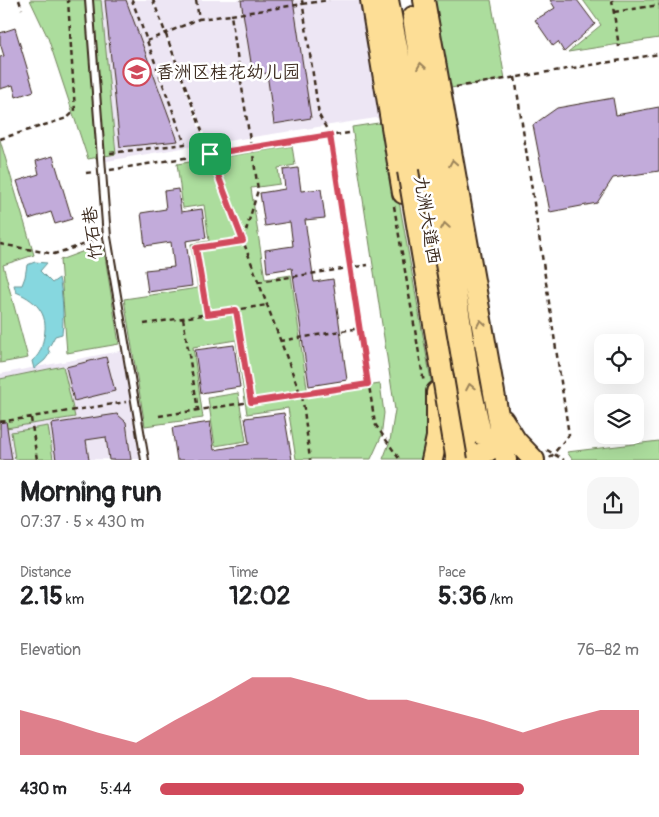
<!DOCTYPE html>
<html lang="en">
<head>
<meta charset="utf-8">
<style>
  :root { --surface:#fff; --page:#f6f6f6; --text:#202124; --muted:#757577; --accent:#d1495b }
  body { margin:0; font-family:Pangolin,"LXGW WenKai TC",sans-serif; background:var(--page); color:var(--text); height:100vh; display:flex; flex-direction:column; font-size:19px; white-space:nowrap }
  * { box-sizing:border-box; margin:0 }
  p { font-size:16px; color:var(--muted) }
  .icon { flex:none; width:28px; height:28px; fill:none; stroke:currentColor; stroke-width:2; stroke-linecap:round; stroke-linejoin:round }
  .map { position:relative; height:460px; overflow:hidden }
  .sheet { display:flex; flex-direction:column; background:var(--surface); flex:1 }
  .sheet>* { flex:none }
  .controls { position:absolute; left:594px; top:334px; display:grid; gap:10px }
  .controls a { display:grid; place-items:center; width:50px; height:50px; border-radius:10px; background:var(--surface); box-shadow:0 5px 20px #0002; font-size:25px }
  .pin { position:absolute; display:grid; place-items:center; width:42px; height:42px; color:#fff; margin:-21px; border-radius:10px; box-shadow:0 2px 8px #0006 }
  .round { display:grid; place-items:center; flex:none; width:52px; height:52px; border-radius:15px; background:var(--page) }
  .overview { display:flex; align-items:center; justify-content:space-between; height:85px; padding:0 20px }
  h1 { font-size:28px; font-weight:700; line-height:38px }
  .figures { display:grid; grid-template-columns:repeat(3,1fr); gap:8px; height:85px; padding:5px 20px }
  .figures div { display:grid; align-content:center }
  .figures b { font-size:25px; font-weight:700 }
  .figures small { font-size:14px; font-weight:400 }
  .figures p { font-size:14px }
  .chart { height:140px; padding:10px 20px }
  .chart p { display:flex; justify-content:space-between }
  .chart svg { width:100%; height:90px; margin-top:5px; fill:var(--accent); opacity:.7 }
  ul { padding:0 20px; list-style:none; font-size:16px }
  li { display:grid; grid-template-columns:80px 60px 1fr; align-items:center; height:38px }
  li i { height:12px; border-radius:6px; background:var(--accent) }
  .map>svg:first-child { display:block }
  .built { fill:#ede6f4 }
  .green { fill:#acdd9d; stroke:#74845e }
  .water { fill:#86d7df; stroke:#689292 }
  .building { fill:#c2abda; stroke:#3b2a1e }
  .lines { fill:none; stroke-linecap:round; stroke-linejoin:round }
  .lane-casing { stroke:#3b2a1e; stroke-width:10 }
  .primary-casing { stroke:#3b2a1e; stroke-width:24 }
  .path { stroke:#3b2a1e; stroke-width:2.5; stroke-dasharray:5 4; stroke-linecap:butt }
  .lane { stroke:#fff; stroke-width:6 }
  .primary { stroke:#fdde96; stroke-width:20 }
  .primary-bridge-casing { stroke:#3b2a1e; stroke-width:24; stroke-linecap:butt }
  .primary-bridge { stroke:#fdde96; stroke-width:20 }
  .oneway { stroke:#9c845a }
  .route-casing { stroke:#fff; stroke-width:10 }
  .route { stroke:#d1495b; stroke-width:6 }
  .labels { text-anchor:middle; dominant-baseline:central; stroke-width:5; stroke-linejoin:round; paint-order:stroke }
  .poi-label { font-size:18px; fill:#3b2a1e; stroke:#fff; text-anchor:start }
  .street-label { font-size:18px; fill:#3b2a1e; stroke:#fff }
</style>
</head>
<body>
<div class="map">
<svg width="659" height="460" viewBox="0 0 659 460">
  <rect width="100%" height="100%" fill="#fff"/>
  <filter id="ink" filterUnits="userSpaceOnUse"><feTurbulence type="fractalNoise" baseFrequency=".02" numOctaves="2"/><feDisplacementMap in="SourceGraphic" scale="10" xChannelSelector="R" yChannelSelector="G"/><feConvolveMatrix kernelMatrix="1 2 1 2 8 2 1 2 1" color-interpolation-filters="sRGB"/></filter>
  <g filter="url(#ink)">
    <!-- built -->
    <path class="built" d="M89 0H152L205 144 101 162Z
      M153 0H373L389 116 208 144Z
      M125 350 144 459 0 460V374Z"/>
    <!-- green -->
    <path class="green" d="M30 0H101L116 154 88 159 48 38Z
      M428 0H491L505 79 445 89Z
      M583 0H659V38L568 52 601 25Z
      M385 122 433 392 425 459H383L390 441 395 410 352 127Z
      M0 140 34 255 3 265 28 358 0 363Z
      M292 146 295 165 278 168 280 184 251 188 265 279 291 275 308 395 380 384 384 413 381 437 371 459H296L288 408 247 414 236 340 193 347 203 418 145 426 124 299 198 288 191 244 209 241 204 205 183 208 177 164Z
      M103 244 119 344 67 353 60 260Z
      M63 366 75 417 0 429V379Z
      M238 393 246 441 215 446 208 398Z
      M48 426 53 459H15L11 432Z
      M659 441V459H572L567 452Z"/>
    <!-- water -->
    <path class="water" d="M35 262 47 263 40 271 52 283 59 278C63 296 64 316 62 334L55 336 48 349 50 353 45 360 34 369 32 361C39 355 41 351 43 341 50 316 39 302 16 292L14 285H22L25 277 27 265Z"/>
    <!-- building -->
    <path class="building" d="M105 0H126L178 141 120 147Z
      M241 0H293L311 118 274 124 267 73 253 75Z
      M550 0H577L595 24 564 52 558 42 553 46 535 20 555 8Z
      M15 28 34 91 16 97 13 85 0 89V57L4 56 0 43V33Z
      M613 98 616 115 659 107V171L613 178 597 203 550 212 533 125 557 108Z
      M53 156 72 219 55 224 51 212 29 219 17 181 39 174 36 161Z
      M298 168 301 191 321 189 325 218 305 220 314 282 333 279 347 380 309 386 292 268 267 272 265 250 293 246 290 222 265 226 260 193 285 189 283 170Z
      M178 189 181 212 202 209 206 238 186 241 192 286 148 292 145 270 174 267 171 242 145 246 141 213 166 209 164 191Z
      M234 345 240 387 201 393 195 350Z
      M106 357 115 391 74 401 66 367Z
      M284 413 292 460H177L172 428 210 422 214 450 249 444 245 418Z
      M117 414 126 422 131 460H109L106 437 86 440 89 460H56L51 424Z
      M0 421H6L12 460H0Z"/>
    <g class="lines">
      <!-- lane casing -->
      <g class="lane-casing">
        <path id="lane" d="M89 0 107 237 145 460"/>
      </g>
      <!-- primary casing -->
      <g class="primary-casing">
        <path id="primary" d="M371 0 403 193
          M388 0 401 68 455 391 466 439
          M424 0 506 460
          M413 17 470 384 481 434
          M503 420 516 441 534 460
          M447 442C469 460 496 460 500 429
          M432 460 437 437V392"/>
      </g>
      <!-- path -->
      <path class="path" d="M19 0 22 9
        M153 0 303 401 310 460
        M196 0 199 19 231 15 251 147 349 133
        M302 0 319 115 330 135 375 424 400 460
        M612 0 619 47
        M614 12 659 5
        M231 15 329 0
        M147 41 199 19
        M515 77 569 435 550 458
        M456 87 659 54
        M0 139 67 118 75 111 68 0
        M110 153 185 144 132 0
        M110 170 252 147 258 190 243 241 196 249 207 314
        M86 173 94 172
        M394 206 424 383
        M0 244 54 254 98 240
        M258 282 368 265
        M237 310 251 402
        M183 318 198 410
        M144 324 267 305
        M280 341 360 328
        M159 416 368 384
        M31 418 37 460
        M0 422 126 402
        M547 450 564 460"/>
      <!-- lane -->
      <use href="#lane" class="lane"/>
      <!-- primary -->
      <use href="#primary" class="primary"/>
      <!-- primary-bridge casing -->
      <g class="primary-bridge-casing">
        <path id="primary-bridge" d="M408 171 457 460"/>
      </g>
      <!-- primary-bridge -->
      <use href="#primary-bridge" class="primary-bridge"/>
    </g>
    <!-- one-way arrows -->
    <defs><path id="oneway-chevron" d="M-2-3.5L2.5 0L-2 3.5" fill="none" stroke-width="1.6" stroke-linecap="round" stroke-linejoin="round" transform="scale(1.25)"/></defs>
    <g class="oneway">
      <use href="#oneway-chevron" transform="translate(421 66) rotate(-99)"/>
      <use href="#oneway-chevron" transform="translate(453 163) rotate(-100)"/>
      <use href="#oneway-chevron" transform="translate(445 226) rotate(-99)"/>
      <use href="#oneway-chevron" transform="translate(481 323) rotate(-100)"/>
      <use href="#oneway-chevron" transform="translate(470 387) rotate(-101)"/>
    </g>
  </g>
  <g class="lines" filter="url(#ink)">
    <!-- route casing -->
    <g class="route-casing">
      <path id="route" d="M330 135 368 384 251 402 236 310 207 314 196 248 243 241 210 154Z"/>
    </g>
    <!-- route -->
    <use href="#route" class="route"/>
  </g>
  <!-- icons -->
  <defs>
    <g id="school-ring" transform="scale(1.4375)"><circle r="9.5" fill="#fff" stroke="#d1495b" stroke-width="1.5"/><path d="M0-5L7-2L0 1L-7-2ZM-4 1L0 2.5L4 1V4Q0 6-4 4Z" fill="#d1495b"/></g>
  </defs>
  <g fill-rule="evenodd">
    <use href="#school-ring" x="137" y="72"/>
  </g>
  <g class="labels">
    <!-- poi labels -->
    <g class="poi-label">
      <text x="156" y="72">香洲区桂花幼儿园</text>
    </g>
    <!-- street labels -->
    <g class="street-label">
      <text transform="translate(427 220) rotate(81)">九洲大道西</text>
      <text transform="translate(93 233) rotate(-97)">竹石巷</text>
    </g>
  </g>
</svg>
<div class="controls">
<a><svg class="icon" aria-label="locate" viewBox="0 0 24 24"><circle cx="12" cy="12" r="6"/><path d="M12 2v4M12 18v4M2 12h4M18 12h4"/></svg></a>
<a><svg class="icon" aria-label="layers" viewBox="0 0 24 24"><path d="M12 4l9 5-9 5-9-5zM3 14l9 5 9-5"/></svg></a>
</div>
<div class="pin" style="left:210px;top:154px;background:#1e9e55"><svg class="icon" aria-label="arrive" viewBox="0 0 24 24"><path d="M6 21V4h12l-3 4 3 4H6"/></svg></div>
</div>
<section class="sheet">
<div class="overview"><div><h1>Morning run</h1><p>07:37 · 5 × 430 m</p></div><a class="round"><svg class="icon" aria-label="share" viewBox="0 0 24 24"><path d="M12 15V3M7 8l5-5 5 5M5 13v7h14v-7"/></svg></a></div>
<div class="figures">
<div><p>Distance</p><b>2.15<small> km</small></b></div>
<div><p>Time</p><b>12:02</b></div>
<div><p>Pace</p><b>5:36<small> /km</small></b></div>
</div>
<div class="chart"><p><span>Elevation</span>76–82 m</p>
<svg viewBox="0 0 160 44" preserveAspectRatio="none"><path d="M0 44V22L10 27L20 33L30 38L40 27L50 17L60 6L70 6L80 11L90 17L100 17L110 22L120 27L130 33L140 27L150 22L160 22V44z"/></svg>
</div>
<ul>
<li><b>430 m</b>5:44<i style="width:76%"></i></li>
</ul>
</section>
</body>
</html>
